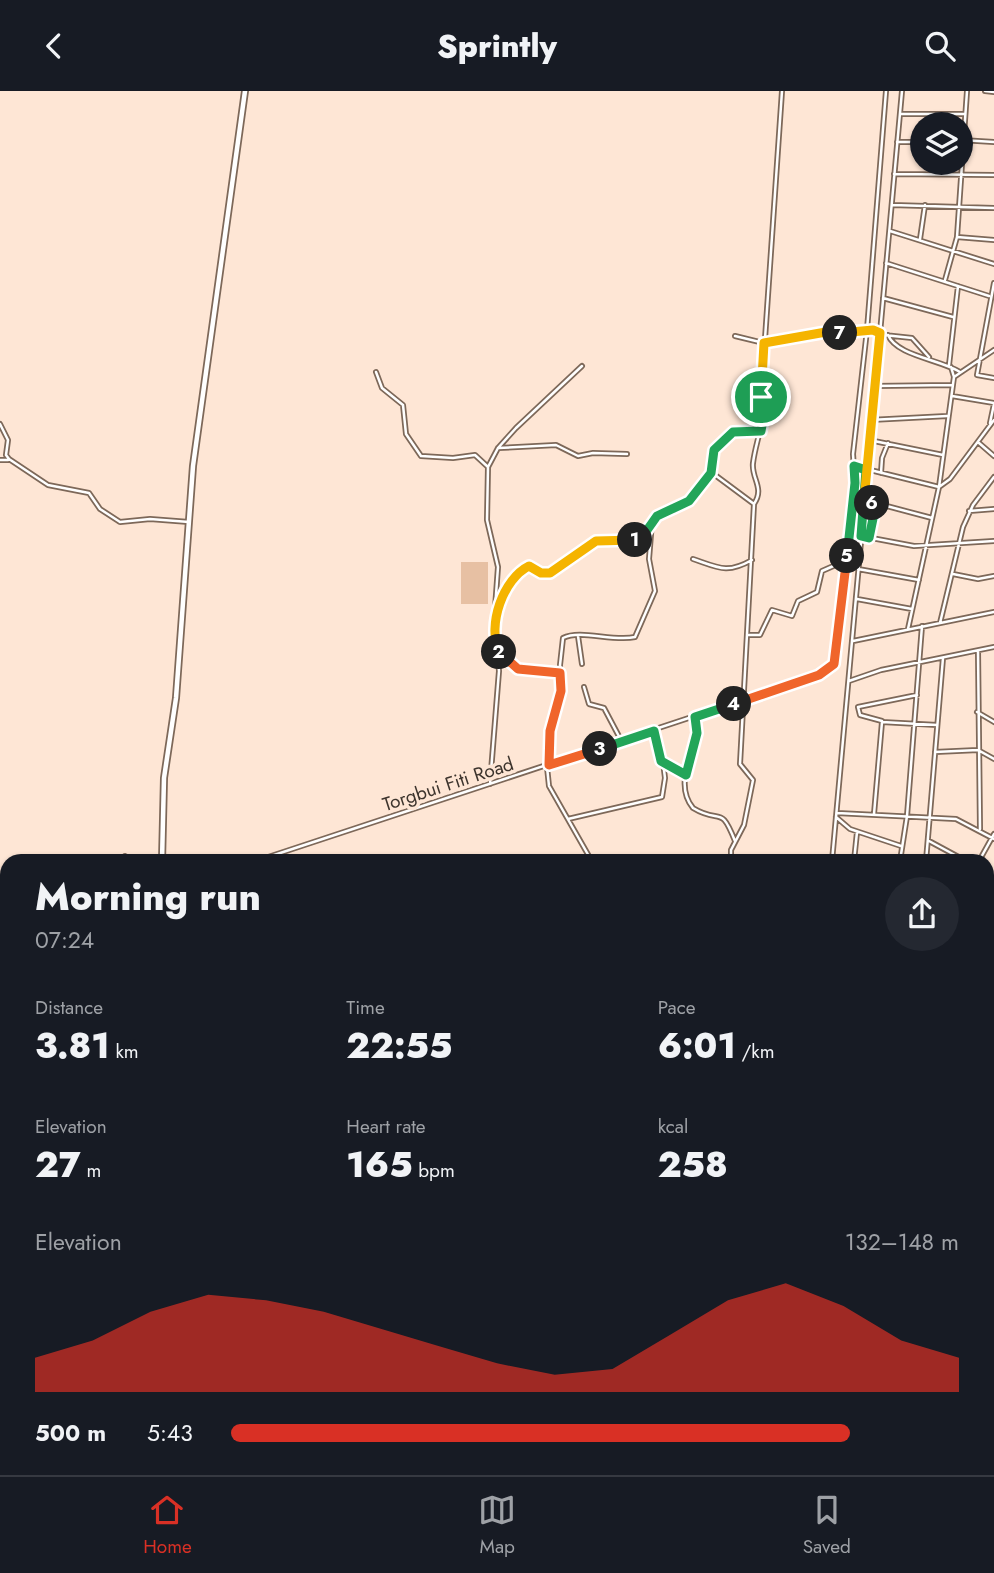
<!DOCTYPE html>
<html lang="en">
<head>
<meta charset="utf-8">
<style>
  :root { --surface:#171b24; --page:#242831; --text:#f1f3f6; --muted:#9ea1a6; --line:#363941; --accent:#d93025 }
  body { margin:0; font-family:Jost,sans-serif; background:var(--page); color:var(--text); height:100vh; display:flex; flex-direction:column; font-size:26px; white-space:nowrap }
  * { box-sizing:border-box; margin:0 }
  p { font-size:23px; color:var(--muted) }
  .icon { flex:none; width:38px; height:38px; fill:none; stroke:currentColor; stroke-width:2; stroke-linecap:round; stroke-linejoin:round }
  .map { position:relative; flex:1; overflow:hidden }
  .details { position:absolute; left:0px; top:763px; width:994px; height:621px; display:flex; flex-direction:column; background:var(--surface); border-radius:21px 21px 0 0; box-shadow:0 2px 5px #0004 }
  .details>* { flex:none }
  .tools { position:absolute; left:910px; top:21px; display:grid; gap:14px }
  .tools a { display:grid; place-items:center; width:63px; height:63px; border-radius:50%; background:var(--surface); box-shadow:0 2px 5px #0004; font-size:35px }
  .pin { position:absolute; display:grid; place-items:center; width:60px; height:60px; color:#fff; margin:-30px; border:4px solid #fff; border-radius:50%; box-shadow:0 2px 7px #0007 }
  .km { position:absolute; width:35px; height:35px; margin:-18px; border-radius:50%; background:#222; color:#fff; font-size:19px; line-height:35px; text-align:center }
  .round { display:grid; place-items:center; flex:none; width:74px; height:74px; border-radius:37px; background:var(--page) }
  .headline { display:flex; align-items:center; justify-content:space-between; height:119px; padding:0 35px }
  h1 { font-size:38px; font-weight:800; line-height:52px }
  .metrics { display:grid; grid-template-columns:repeat(3,1fr); gap:10px; height:119px; padding:7px 35px }
  .metrics div { display:grid; align-content:center }
  .metrics b { font-size:35px; font-weight:800 }
  .metrics small { font-size:19px; font-weight:400 }
  .metrics p { font-size:19px }
  .chart { height:196px; padding:14px 35px }
  .chart p { display:flex; justify-content:space-between }
  .chart svg { width:100%; height:126px; margin-top:7px; fill:var(--accent); opacity:.7 }
  ul { padding:0 35px; list-style:none; font-size:23px }
  li { display:grid; grid-template-columns:112px 84px 1fr; align-items:center; height:52px }
  li i { height:18px; border-radius:9px; background:var(--accent) }
  header { display:flex; justify-content:space-between; align-items:center; height:91px; padding:0 35px; background:var(--surface); font-size:32px; font-weight:800 }
  .menu { display:flex; justify-content:space-around; align-items:center; height:98px; border-top:2px solid var(--line); background:var(--surface); font-size:19px; color:var(--muted) }
  .menu a { display:grid; justify-items:center; gap:4px }
  .menu .selected { color:var(--accent) }
  .map>svg:first-child { display:block }
  .green { fill:#e7c0a3 }
  .lines { fill:none; stroke-linecap:round; stroke-linejoin:round }
  .street-casing { stroke:#7d6859; stroke-width:6 }
  .secondary-casing { stroke:#7d6859; stroke-width:8 }
  .highway-casing { stroke:#7d6859; stroke-width:10 }
  .street { stroke:#fff; stroke-width:2.5 }
  .secondary { stroke:#fff; stroke-width:4.5 }
  .highway { stroke:#fff; stroke-width:7 }
  .rail-casing { stroke:#a08f83; stroke-width:4.5 }
  .rail { stroke:#fee6d5; stroke-width:2; stroke-dasharray:5; stroke-linecap:butt }
  .split-1-casing { stroke:#fff; stroke-width:14 }
  .split-2-casing { stroke:#fff; stroke-width:14 }
  .split-3-casing { stroke:#fff; stroke-width:14 }
  .split-4-casing { stroke:#fff; stroke-width:14 }
  .split-5-casing { stroke:#fff; stroke-width:14 }
  .split-6-casing { stroke:#fff; stroke-width:14 }
  .split-7-casing { stroke:#fff; stroke-width:14 }
  .split-8-casing { stroke:#fff; stroke-width:14 }
  .split-1 { stroke:#22a559; stroke-width:9 }
  .split-2 { stroke:#f5b400; stroke-width:9 }
  .split-3 { stroke:#f0652b; stroke-width:9 }
  .split-4 { stroke:#22a559; stroke-width:9 }
  .split-5 { stroke:#f0652b; stroke-width:9 }
  .split-6 { stroke:#22a559; stroke-width:9 }
  .split-7 { stroke:#f5b400; stroke-width:9 }
  .split-8 { stroke:#f5b400; stroke-width:9 }
  .labels { text-anchor:middle; dominant-baseline:central; stroke-width:7; stroke-linejoin:round; paint-order:stroke }
  .street-label { font-size:19px; fill:#3d342d; stroke:#fee6d5 }
</style>
</head>
<body>
<header><svg class="icon" aria-label="back" viewBox="0 0 24 24"><path d="M15 5l-7 7 7 7"/></svg>Sprintly<svg class="icon" aria-label="search" viewBox="0 0 24 24"><circle cx="10" cy="10" r="6"/><path d="M15 15l6 6"/></svg></header>
<div class="map">
<svg width="994" height="1384" viewBox="0 0 994 1384">
  <rect width="100%" height="100%" fill="#fee6d5"/>
  <!-- green -->
  <path class="green" d="M461 471H488V513H461Z"/>
  <g class="lines">
    <!-- street casing -->
    <g class="street-casing">
      <path id="street" d="M985 0 994 1
        M900 23H965
        M961 49 994 51
        M897 51H922
        M894 83 994 84
        M892 114 994 117
        M890 140 994 173
        M957 146 994 149
        M920 148 925 114
        M886 172 989 205
        M945 189 957 146 967 0
        M994 192 977 284 994 287
        M883 207 953 226
        M888 244C897 265 939 268 960 281
        M735 245 764 252 826 241 850 243 873 239 884 244 912 247 929 266
        M949 274 958 195
        M376 281 382 297 403 314 406 343 421 365 453 367 475 364 488 376
        M954 286 994 259
        M874 295 952 294
        M952 305 994 312
        M870 329 947 325
        M990 332 994 313
        M0 333 8 349 6 364 9 368 48 394 89 402 100 418 120 431 150 428 189 431
        M869 349 943 364
        M979 352 994 365
        M498 357 556 354 578 365 593 362 627 363
        M0 369H8
        M854 375 939 396 950 388 994 329
        M881 382 882 367 888 352
        M710 383 715 384 754 413
        M864 409 932 427
        M969 420 994 418
        M861 445 914 455 994 450
        M869 447 876 413
        M693 468C719 477 727 483 752 469
        M858 478 919 489
        M953 483 978 488 994 485
        M857 508 912 518
        M497 526 506 498 526 476 550 482 596 450 638 449 649 437
        M940 532 963 436 973 414 994 386
        M908 538 939 396 954 286 951 276
        M749 544H760L772 519 792 525 798 510 817 501 822 480 847 469
        M578 545 582 573
        M853 550 994 521
        M498 560 518 578 560 582
        M978 560 980 738
        M849 590 881 579 994 556
        M584 596 589 613 604 617 622 651
        M977 621 994 631
        M695 626C700 656 671 690 693 717 721 734 720 712 735 750
        M882 630 860 624 858 616 917 604
        M655 640 661 670 686 684
        M935 661 978 659 994 668
        M549 674 550 640 561 600 560 574 563 547C580 538 613 551 635 546L655 500 649 468 652 431 657 425 689 410 711 382 714 359 733 341 761 340
        M547 676 549 695 590 767 621 770
        M490 693 499 580 494 531 498 476 487 429 488 376 498 357 516 337 582 275
        M837 722 956 728 994 748
        M874 723 882 631 937 634
        M836 726 850 738 901 755
        M568 728 662 706 665 687 663 671
        M929 750 966 770
        M124 770 125 765
        M256 770 819 584 834 573 855 392 853 363 867 239 886 0
        M731 770V759L744 734 753 689 740 673 754 413C765 397 751 387 753 372 756 348 766 331 761 306L782 0
        M832 770 902 0
        M854 770 857 741
        M873 770V769
        M900 770 907 725 922 535
        M926 770 943 567
        M979 770 994 743
        M987 823 994 811
        M987 867 994 870
        M987 963 994 964
        M987 1055H994
        M987 1060 989 996
        M987 1093 994 1097
        M987 1139 994 1143
        M987 1176 994 1179
        M987 1216 994 1203
        M987 1250 994 1255
        M991 1268 994 1270
        M987 1318H994
        M987 1358 994 1359
        M235 1377V1384
        M368 1377 369 1384
        M427 1377H430
        M829 1377 835 1384
        M861 1377 873 1384
        M890 1377 908 1384
        M134 1384V1377
        M244 1384H255
        M280 1384 284 1377
        M456 1384 463 1377
        M681 1384V1377
        M764 1384 765 1377
        M787 1384V1377
        M813 1384 814 1377
        M842 1384 855 1377
        M957 1384 961 1377
        M992 1384 994 1380"/>
    </g>
    <!-- secondary casing -->
    <g class="secondary-casing">
      <path id="secondary" d="M162 770 164 687 176 607 193 375 245 0
        M0 850 7 849"/>
    </g>
    <!-- highway casing -->
    <g class="highway-casing">
      <path id="highway" d="M987 1267 994 1255
        M922 1384 926 1377"/>
    </g>
    <!-- street -->
    <use href="#street" class="street"/>
    <!-- secondary -->
    <use href="#secondary" class="secondary"/>
    <!-- highway -->
    <use href="#highway" class="highway"/>
    <!-- rail casing -->
    <g class="rail-casing">
      <path id="rail" d="M0 963 7 961
        M779 1384 780 1377"/>
    </g>
    <!-- rail -->
    <use href="#rail" class="rail"/>
  </g>
  <g class="lines">
    <!-- split-1 casing -->
    <g class="split-1-casing">
      <path id="split-1" d="M635 449 645 442 657 425 689 410 711 382 714 359 733 341 761 340 764 323 761 306"/>
    </g>
    <!-- split-2 casing -->
    <g class="split-2-casing">
      <path id="split-2" d="M499 561C487 534 503 488 529 475L541 482H550L596 450 635 449"/>
    </g>
    <!-- split-3 casing -->
    <g class="split-3-casing">
      <path id="split-3" d="M499 561 518 578 560 582 561 600 550 640 549 674 600 658"/>
    </g>
    <!-- split-4 casing -->
    <g class="split-4-casing">
      <path id="split-4" d="M600 658 654 640 661 670 686 684 697 642 695 626 734 613"/>
    </g>
    <!-- split-5 casing -->
    <g class="split-5-casing">
      <path id="split-5" d="M734 613 819 584 834 573 847 465"/>
    </g>
    <!-- split-6 casing -->
    <g class="split-6-casing">
      <path id="split-6" d="M847 465 855 392 854 375 866 379 861 445 869 447 876 413 872 412"/>
    </g>
    <!-- split-7 casing -->
    <g class="split-7-casing">
      <path id="split-7" d="M840 242 873 239 880 242 864 409 872 412"/>
    </g>
    <!-- split-8 casing -->
    <g class="split-8-casing">
      <path id="split-8" d="M761 306 764 252 826 241 840 242"/>
    </g>
    <!-- split-1 -->
    <use href="#split-1" class="split-1"/>
    <!-- split-2 -->
    <use href="#split-2" class="split-2"/>
    <!-- split-3 -->
    <use href="#split-3" class="split-3"/>
    <!-- split-4 -->
    <use href="#split-4" class="split-4"/>
    <!-- split-5 -->
    <use href="#split-5" class="split-5"/>
    <!-- split-6 -->
    <use href="#split-6" class="split-6"/>
    <!-- split-7 -->
    <use href="#split-7" class="split-7"/>
    <!-- split-8 -->
    <use href="#split-8" class="split-8"/>
  </g>
  <g class="labels">
    <!-- street labels -->
    <g class="street-label">
      <text transform="translate(448 693) rotate(-18)">Torgbui Fiti Road</text>
    </g>
  </g>
</svg>
<div class="tools">
<a><svg class="icon" aria-label="layers" viewBox="0 0 24 24"><path d="M12 4l9 5-9 5-9-5zM3 14l9 5 9-5"/></svg></a>
</div>
<div class="pin" style="left:761px;top:306px;background:#1e9e55"><svg class="icon" aria-label="arrive" viewBox="0 0 24 24"><path d="M6 21V4h12l-3 4 3 4H6"/></svg></div>
<b class="km" style="left:635px;top:449px">1</b>
<b class="km" style="left:499px;top:561px">2</b>
<b class="km" style="left:600px;top:658px">3</b>
<b class="km" style="left:734px;top:613px">4</b>
<b class="km" style="left:847px;top:465px">5</b>
<b class="km" style="left:872px;top:412px">6</b>
<b class="km" style="left:840px;top:242px">7</b>
<section class="details">
<div class="headline"><div><h1>Morning run</h1><p>07:24</p></div><a class="round"><svg class="icon" aria-label="share" viewBox="0 0 24 24"><path d="M12 15V3M7 8l5-5 5 5M5 13v7h14v-7"/></svg></a></div>
<div class="metrics">
<div><p>Distance</p><b>3.81<small> km</small></b></div>
<div><p>Time</p><b>22:55</b></div>
<div><p>Pace</p><b>6:01<small> /km</small></b></div>
</div>
<div class="metrics">
<div><p>Elevation</p><b>27<small> m</small></b></div>
<div><p>Heart rate</p><b>165<small> bpm</small></b></div>
<div><p>kcal</p><b>258</b></div>
</div>
<div class="chart"><p><span>Elevation</span>132–148 m</p>
<svg viewBox="0 0 160 44" preserveAspectRatio="none"><path d="M0 44V32L10 26L20 16L30 10L40 12L50 16L60 22L70 28L80 34L90 38L100 36L110 24L120 12L130 6L140 14L150 26L160 32V44z"/></svg>
</div>
<ul>
<li><b>500 m</b>5:43<i style="width:85%"></i></li>
</ul>
</section>
</div>
<nav class="menu">
<a class="selected"><svg class="icon" aria-label="home" viewBox="0 0 24 24"><path d="M3 11l9-7 9 7M6 9v11h12V9"/></svg>Home</a>
<a><svg class="icon" aria-label="map" viewBox="0 0 24 24"><path d="M3 6l6-2 6 2 6-2v14l-6 2-6-2-6 2zM9 4v14M15 6v14"/></svg>Map</a>
<a><svg class="icon" aria-label="saved" viewBox="0 0 24 24"><path d="M7 4h10v16l-5-4-5 4z"/></svg>Saved</a>
</nav>
</body>
</html>
